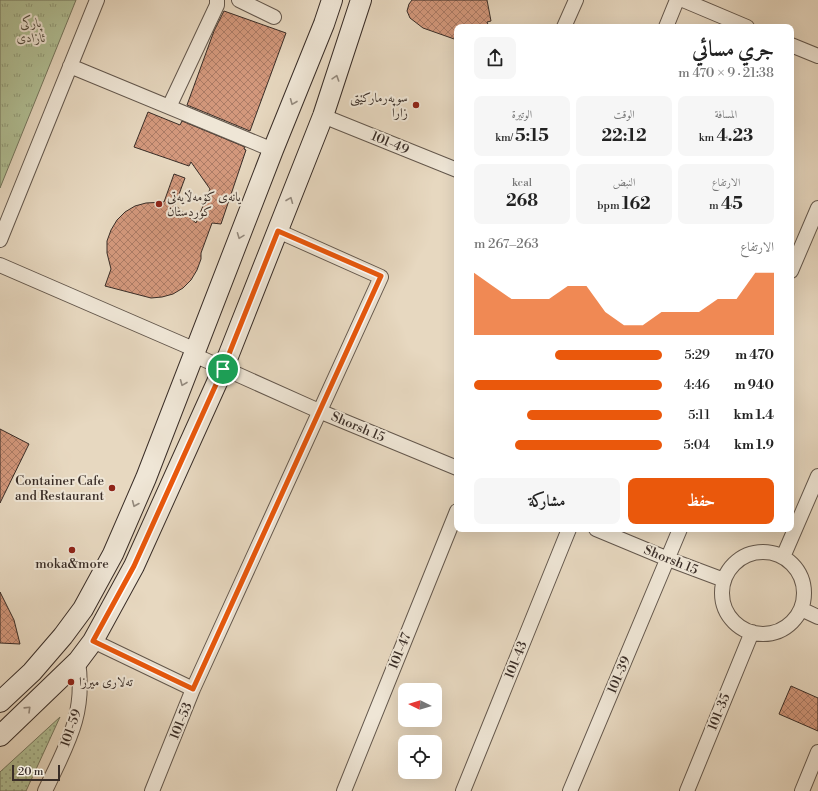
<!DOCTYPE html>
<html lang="ar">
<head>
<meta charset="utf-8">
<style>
  :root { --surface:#fff; --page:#f6f6f6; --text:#222; --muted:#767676; --accent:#ea580c }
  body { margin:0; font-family:"Libre Bodoni",Amiri,serif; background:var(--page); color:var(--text); direction:rtl; height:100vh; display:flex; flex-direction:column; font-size:15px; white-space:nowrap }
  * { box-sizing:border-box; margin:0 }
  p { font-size:13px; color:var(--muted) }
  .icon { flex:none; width:22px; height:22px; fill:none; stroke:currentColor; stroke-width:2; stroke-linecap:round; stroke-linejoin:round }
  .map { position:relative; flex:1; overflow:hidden; direction:ltr }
  .drawer { position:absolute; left:454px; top:24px; width:340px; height:508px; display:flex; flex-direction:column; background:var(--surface); border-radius:8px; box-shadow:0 4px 16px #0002; direction:rtl }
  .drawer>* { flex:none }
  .needle { width:26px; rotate:275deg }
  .tools { position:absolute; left:398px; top:683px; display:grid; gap:8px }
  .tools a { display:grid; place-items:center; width:44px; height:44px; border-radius:8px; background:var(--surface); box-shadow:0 4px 16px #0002; font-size:20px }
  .scale { position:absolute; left:12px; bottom:10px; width:48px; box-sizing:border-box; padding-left:4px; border:2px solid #392d27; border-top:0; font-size:11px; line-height:14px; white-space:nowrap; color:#392d27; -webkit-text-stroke:3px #efe6d6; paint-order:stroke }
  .pin { position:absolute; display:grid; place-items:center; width:34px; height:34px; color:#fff; margin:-17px; border:2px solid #fff; border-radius:50%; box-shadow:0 1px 4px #0007 }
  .round { display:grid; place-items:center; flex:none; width:42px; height:42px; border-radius:8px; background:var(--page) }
  .overview { display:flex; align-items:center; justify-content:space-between; height:68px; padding:0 20px }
  h1 { font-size:22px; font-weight:700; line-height:30px }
  .figures { display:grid; grid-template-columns:repeat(3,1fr); gap:6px; height:68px; padding:4px 20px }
  .figures div { display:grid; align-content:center; border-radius:8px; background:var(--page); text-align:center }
  .figures b { font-size:17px; font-weight:700 }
  .figures small { font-size:11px; font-weight:400 }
  .figures p { font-size:11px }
  .chart { height:112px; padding:8px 20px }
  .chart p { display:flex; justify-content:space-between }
  .chart svg { width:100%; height:72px; margin-top:4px; fill:var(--accent); opacity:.7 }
  .cta { display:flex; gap:8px; margin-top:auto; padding:8px 20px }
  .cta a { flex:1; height:46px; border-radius:8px; background:var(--accent); color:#fff; font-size:16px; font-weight:700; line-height:46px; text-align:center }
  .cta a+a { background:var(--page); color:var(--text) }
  ul { padding:0 20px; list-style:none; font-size:13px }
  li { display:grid; grid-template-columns:64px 48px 1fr; align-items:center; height:30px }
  li i { height:10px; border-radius:5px; background:var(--accent) }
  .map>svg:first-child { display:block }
  .grass { fill:url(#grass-tufts); stroke:#75765e }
  .garden { fill:url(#garden-dots); stroke:#75765e }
  .building { fill:url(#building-cross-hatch); stroke:#392d27 }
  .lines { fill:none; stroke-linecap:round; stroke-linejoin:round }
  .minor-casing { stroke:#64584d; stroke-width:16 }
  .secondary-casing { stroke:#392d27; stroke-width:22 }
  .minor { stroke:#efe6d6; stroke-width:14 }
  .secondary { stroke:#efe6d6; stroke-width:20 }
  .oneway { stroke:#948a7e }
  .route-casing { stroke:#fff; stroke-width:8 }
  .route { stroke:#ea580c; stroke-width:5 }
  .poi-dot { fill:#8f2418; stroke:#efe6d6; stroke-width:1.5 }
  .labels { text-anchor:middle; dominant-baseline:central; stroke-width:4; stroke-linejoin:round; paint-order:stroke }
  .park-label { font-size:13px; font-style:italic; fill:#514a3d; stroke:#efe6d6 }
  .poi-label { font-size:13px; fill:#392d27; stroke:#efe6d6; text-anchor:end }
  .street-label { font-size:13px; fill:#392d27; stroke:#efe6d6 }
</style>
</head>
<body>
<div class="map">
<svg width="818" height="791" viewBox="0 0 818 791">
  <defs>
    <pattern id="grass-tufts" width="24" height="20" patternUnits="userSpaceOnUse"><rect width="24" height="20" fill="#b1c096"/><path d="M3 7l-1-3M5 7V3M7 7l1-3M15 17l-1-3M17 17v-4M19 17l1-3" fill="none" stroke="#919c7a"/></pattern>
    <pattern id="garden-dots" width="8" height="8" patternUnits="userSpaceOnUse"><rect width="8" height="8" fill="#b1c096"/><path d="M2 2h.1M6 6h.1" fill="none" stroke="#919c7a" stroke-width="1.8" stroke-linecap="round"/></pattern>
    <pattern id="building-cross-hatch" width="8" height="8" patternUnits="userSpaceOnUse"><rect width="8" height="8" fill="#d3987c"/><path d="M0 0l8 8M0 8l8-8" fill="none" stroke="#ac7c66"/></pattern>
  </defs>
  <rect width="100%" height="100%" fill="#e7d8c0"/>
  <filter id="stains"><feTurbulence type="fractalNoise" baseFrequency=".005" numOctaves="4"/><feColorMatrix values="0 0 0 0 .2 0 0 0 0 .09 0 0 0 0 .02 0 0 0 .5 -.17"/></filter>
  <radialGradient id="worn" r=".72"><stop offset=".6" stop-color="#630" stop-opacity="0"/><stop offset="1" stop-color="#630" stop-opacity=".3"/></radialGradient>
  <!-- grass -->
  <path class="grass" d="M0 0H76L0 188Z"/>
  <!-- garden -->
  <path class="garden" d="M60 717 26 791H0V772Z"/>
  <!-- building -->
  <path class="building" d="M412 0H487L491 21 487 22 489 27H457V40L423 28 410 18 407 11 409 4Z
    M224 11 286 33 250 131 187 105 214 31Z
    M148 112 180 125 182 121 245 147 244 149 246 150 221 224 212 223 201 253V259L197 270 191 280 183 288 173 294 162 297 151 298 105 286 111 269 107 253V241L111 230 117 220 125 212 135 206 146 203 164 202 174 174 185 178 175 205 196 223 210 189 191 162 189 166 134 147Z
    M0 429 29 444 0 503Z
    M0 592 14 620 20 644 0 643Z
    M791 686 818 698V731L779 714Z"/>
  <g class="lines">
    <!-- minor casing -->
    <g class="minor-casing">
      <path id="minor" d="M239 0 274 17
        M683 0 747 27
        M564 27 576 0
        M666 27 677 0
        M791 45 818 56
        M70 66 273 150
        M169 107 217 5V0
        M323 116 457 170
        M0 240 97 0
        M0 265 196 350
        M791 271 818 208
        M194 355 319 411 457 468
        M596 529 668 559 724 580
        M722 593a41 41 0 1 1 82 0a41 41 0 1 1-82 0Z
        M783 557 818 476
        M801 609 818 617
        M93 641 193 689
        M45 791C67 744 86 715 78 661
        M152 791 193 689 381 277 278 231
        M344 791 457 511
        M463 791 569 529
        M570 791 680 529
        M687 791 752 632
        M802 791 818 752"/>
    </g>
    <!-- secondary casing -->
    <g class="secondary-casing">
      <path id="secondary" d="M0 702 32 672 63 636 83 609 113 554 146 478 273 150 324 24 332 0
        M0 736 78 661 93 641 134 566 223 369 323 116 361 0"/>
    </g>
    <!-- minor -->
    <use href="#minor" class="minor"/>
    <!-- secondary -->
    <use href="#secondary" class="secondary"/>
  </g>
  <!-- one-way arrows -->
  <defs><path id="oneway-chevron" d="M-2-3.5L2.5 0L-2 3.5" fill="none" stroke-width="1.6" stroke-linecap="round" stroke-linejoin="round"/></defs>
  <g class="oneway">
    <use href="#oneway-chevron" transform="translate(336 78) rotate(-72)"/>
    <use href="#oneway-chevron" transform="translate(293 102) rotate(112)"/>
    <use href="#oneway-chevron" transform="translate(290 200) rotate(-68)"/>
    <use href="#oneway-chevron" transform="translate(240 236) rotate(111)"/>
    <use href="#oneway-chevron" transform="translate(183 383) rotate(112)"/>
    <use href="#oneway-chevron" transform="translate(135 504) rotate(113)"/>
    <use href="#oneway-chevron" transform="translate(28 709) rotate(-44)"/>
  </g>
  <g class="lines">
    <!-- route casing -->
    <g class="route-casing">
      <path id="route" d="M278 231 381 276 193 689 93 641 134 566 223 369Z"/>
    </g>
    <!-- route -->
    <use href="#route" class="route"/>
  </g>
  <!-- markers -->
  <g class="poi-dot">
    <circle cx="416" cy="105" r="4"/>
    <circle cx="159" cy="204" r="4"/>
    <circle cx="112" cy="488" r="4"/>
    <circle cx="72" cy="550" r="4"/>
    <circle cx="71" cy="682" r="4"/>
  </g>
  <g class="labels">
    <!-- park labels -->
    <g class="park-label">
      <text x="31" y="23">پارکی<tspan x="31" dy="15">ئازادی</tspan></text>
    </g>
    <!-- poi labels -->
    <g class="poi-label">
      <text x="408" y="98">سوپەرمارکێتی<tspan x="408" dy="15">زارا</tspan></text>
      <text x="167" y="197" text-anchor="start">یانەی کۆمەڵایەتی<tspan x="167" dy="15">کوردستان</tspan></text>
      <text x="104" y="481">Container Cafe<tspan x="104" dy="15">and Restaurant</tspan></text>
      <text x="72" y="564" text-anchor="middle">moka&amp;more</text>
      <text x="79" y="682" text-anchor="start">تەلاری میرزا</text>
    </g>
    <!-- street labels -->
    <g class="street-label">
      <text transform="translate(390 143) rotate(23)">101-49</text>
      <text transform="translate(358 427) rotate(23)">Shorsh 15</text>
      <text transform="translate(671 560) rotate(22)">Shorsh 15</text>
      <text transform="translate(400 651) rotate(-68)">101-47</text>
      <text transform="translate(516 660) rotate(-68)">101-43</text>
      <text transform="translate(619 675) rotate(-67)">101-39</text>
      <text transform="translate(719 712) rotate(-68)">101-35</text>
      <text transform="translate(181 721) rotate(-68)">101-53</text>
      <text transform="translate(71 728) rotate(-71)">101-59</text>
    </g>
  </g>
  <rect width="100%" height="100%" filter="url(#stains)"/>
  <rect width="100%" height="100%" fill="url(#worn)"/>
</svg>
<div class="tools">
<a><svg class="needle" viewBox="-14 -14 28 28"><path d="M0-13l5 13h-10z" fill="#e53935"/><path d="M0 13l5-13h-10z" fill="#767676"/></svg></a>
<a><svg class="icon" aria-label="locate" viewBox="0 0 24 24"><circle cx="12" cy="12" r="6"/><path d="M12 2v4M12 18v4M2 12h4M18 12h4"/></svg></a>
</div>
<div class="scale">20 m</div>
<div class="pin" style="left:223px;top:369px;background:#1e9e55"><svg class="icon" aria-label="arrive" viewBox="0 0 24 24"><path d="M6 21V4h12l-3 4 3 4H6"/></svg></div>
<section class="drawer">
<div class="overview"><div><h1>جري مسائي</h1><p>21:38 · 9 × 470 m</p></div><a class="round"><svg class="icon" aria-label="share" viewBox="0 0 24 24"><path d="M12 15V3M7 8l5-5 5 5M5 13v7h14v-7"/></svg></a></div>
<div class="figures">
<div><p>المسافة</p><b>4.23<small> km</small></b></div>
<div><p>الوقت</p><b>22:12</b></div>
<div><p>الوتيرة</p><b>5:15<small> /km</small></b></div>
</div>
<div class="figures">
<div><p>الارتفاع</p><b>45<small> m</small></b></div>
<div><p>النبض</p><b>162<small> bpm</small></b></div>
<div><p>kcal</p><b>268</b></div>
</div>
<div class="chart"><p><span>الارتفاع</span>263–267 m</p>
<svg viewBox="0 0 160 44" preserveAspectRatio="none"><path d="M0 44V6L10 14L20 22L30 22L40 22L50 14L60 14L70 30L80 38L90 38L100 30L110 30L120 30L130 22L140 22L150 6L160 6V44z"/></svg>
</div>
<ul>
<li><b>470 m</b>5:29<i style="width:57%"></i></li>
<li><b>940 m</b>4:46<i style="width:100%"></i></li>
<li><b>1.4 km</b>5:11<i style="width:72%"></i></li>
<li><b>1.9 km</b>5:04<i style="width:78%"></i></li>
</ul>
<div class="cta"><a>حفظ</a><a>مشاركة</a></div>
</section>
</div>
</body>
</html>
